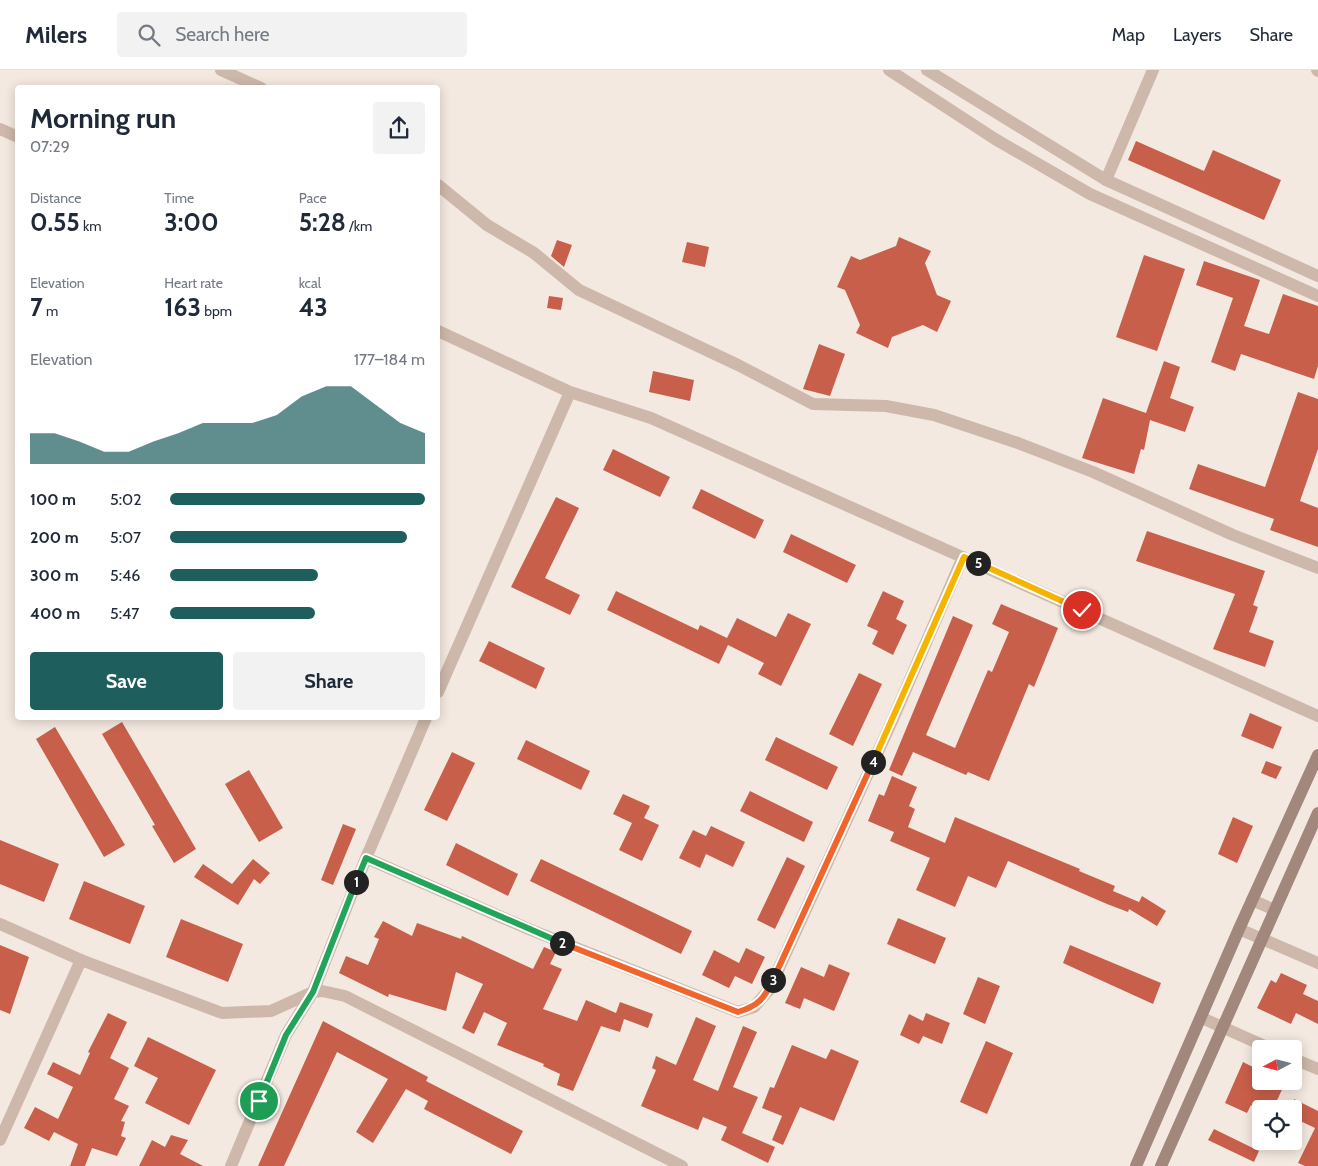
<!DOCTYPE html>
<html lang="en">
<head>
<meta charset="utf-8">
<style>
  :root { --surface:#fff; --page:#f2f2f3; --text:#1f2937; --muted:#747a83; --line:#e0e1e3; --accent:#1e5e5d }
  body { margin:0; font-family:Cabin,sans-serif; background:var(--page); color:var(--text); height:100vh; display:flex; flex-direction:column; font-size:19px; white-space:nowrap }
  * { box-sizing:border-box; margin:0 }
  p { font-size:16px; color:var(--muted) }
  .icon { flex:none; width:28px; height:28px; fill:none; stroke:currentColor; stroke-width:2; stroke-linecap:round; stroke-linejoin:round }
  .map { position:relative; flex:1; overflow:hidden }
  .drawer { position:absolute; left:15px; top:15px; width:425px; height:635px; display:flex; flex-direction:column; background:var(--surface); border-radius:5px; box-shadow:0 2px 12px #0003 }
  .drawer>* { flex:none }
  .needle { width:32px; rotate:263deg }
  .tools { position:absolute; left:1252px; top:970px; display:grid; gap:10px }
  .tools a { display:grid; place-items:center; width:50px; height:50px; border-radius:5px; background:var(--surface); box-shadow:0 2px 12px #0003; font-size:25px }
  .pin { position:absolute; display:grid; place-items:center; width:42px; height:42px; color:#fff; margin:-21px; border:2px solid #fff; border-radius:50%; box-shadow:0 1px 5px #0007 }
  .km { position:absolute; width:25px; height:25px; margin:-12px; border-radius:50%; background:#222; color:#fff; font-size:14px; line-height:25px; text-align:center }
  .round { display:grid; place-items:center; flex:none; width:52px; height:52px; border-radius:5px; background:var(--page) }
  .overview { display:flex; align-items:center; justify-content:space-between; height:85px; padding:0 15px }
  h1 { font-size:28px; font-weight:700; line-height:38px }
  .figures { display:grid; grid-template-columns:repeat(3,1fr); gap:8px; height:85px; padding:5px 15px }
  .figures div { display:grid; align-content:center }
  .figures b { font-size:25px; font-weight:700 }
  .figures small { font-size:14px; font-weight:400 }
  .figures p { font-size:14px }
  .chart { height:140px; padding:10px 15px }
  .chart p { display:flex; justify-content:space-between }
  .chart svg { width:100%; height:90px; margin-top:5px; fill:var(--accent); opacity:.7 }
  .button { display:flex; gap:10px; margin-top:auto; padding:10px 15px }
  .button a { flex:1; height:58px; border-radius:5px; background:var(--accent); color:#fff; font-size:20px; font-weight:700; line-height:58px; text-align:center }
  .button a+a { background:var(--page); color:var(--text) }
  ul { padding:0 15px; list-style:none; font-size:16px }
  li { display:grid; grid-template-columns:80px 60px 1fr; align-items:center; height:38px }
  li i { height:12px; border-radius:6px; background:var(--accent) }
  header { display:flex; align-items:center; gap:30px; box-sizing:border-box; height:70px; padding:0 25px; background:var(--surface); border-bottom:1px solid var(--line) }
  header strong { font-size:24px }
  nav { display:flex; gap:28px; margin-inline-start:auto; font-size:18px }
  .search { width:350px; height:45px; background:var(--page); display:flex; align-items:center; gap:12px; box-sizing:border-box; padding:0 18px; border-radius:5px; color:var(--muted); font-size:19px }
  .map>svg:first-child { display:block }
  .building { fill:#c85f4a }
  .lines { fill:none; stroke-linecap:round; stroke-linejoin:round }
  .minor { stroke:#cdb8ab; stroke-width:12 }
  .tertiary { stroke:#cdb8ab; stroke-width:12 }
  .secondary { stroke:#a1877c; stroke-width:12 }
  .split-1-casing { stroke:#fff; stroke-width:10 }
  .split-2-casing { stroke:#fff; stroke-width:10 }
  .split-3-casing { stroke:#fff; stroke-width:10 }
  .split-4-casing { stroke:#fff; stroke-width:10 }
  .split-5-casing { stroke:#fff; stroke-width:10 }
  .split-6-casing { stroke:#fff; stroke-width:10 }
  .split-1 { stroke:#22a559; stroke-width:6 }
  .split-2 { stroke:#22a559; stroke-width:6 }
  .split-3 { stroke:#f0652b; stroke-width:6 }
  .split-4 { stroke:#f0652b; stroke-width:6 }
  .split-5 { stroke:#f5b400; stroke-width:6 }
  .split-6 { stroke:#f5b400; stroke-width:6 }
</style>
</head>
<body>
<header>
<strong>Milers</strong>
<div class="search"><svg class="icon" aria-label="search" viewBox="0 0 24 24"><circle cx="10" cy="10" r="6"/><path d="M15 15l6 6"/></svg>Search here</div>
<nav><a>Map</a><a>Layers</a><a>Share</a></nav>
</header>
<div class="map">
<svg width="1318" height="1096" viewBox="0 0 1318 1096">
  <rect width="100%" height="100%" fill="#f4e9e0"/>
  <!-- building -->
  <path class="building" d="M1136 71 1204 101 1213 80 1281 110 1264 150 1128 90Z
    M899 167 931 181 925 193 937 225 951 231 937 262 923 255 892 267 888 278 856 263 860 255 845 220 837 217 851 186 860 190 896 176Z
    M557 170 572 175 564 197 551 186Z
    M687 172 709 177 705 197 682 192Z
    M1144 185 1185 199 1157 281 1116 267Z
    M1204 191 1260 210 1244 256 1269 264 1283 224 1318 236V296L1314 309 1241 284 1235 301 1211 292 1233 228 1196 215Z
    M549 226 563 228 561 240 547 238Z
    M819 274 845 284 830 326 803 319Z
    M1164 291 1180 297 1170 328 1194 337 1185 362 1150 350 1144 380 1141 379 1134 404 1082 388 1103 328 1146 343Z
    M653 301 694 310 690 331 649 322Z
    M1298 322 1318 329V379L1300 431 1318 438V477L1270 460 1274 449 1189 419 1198 394 1265 417Z
    M613 379 670 407 660 427 603 400Z
    M701 419 764 450 755 469 692 438Z
    M556 427 579 438 545 508 580 525 570 545 511 517Z
    M1147 461 1265 501 1253 535 1258 537 1249 562 1274 571 1265 597 1213 579 1235 524 1136 491Z
    M791 464 856 495 847 513 783 482Z
    M616 521 698 560 700 555 727 568 737 548 776 567 788 543 811 554 781 616 758 604 764 593 728 575 719 594 607 540Z
    M883 521 904 531 896 549 907 555 893 585 872 574 878 561 867 556Z
    M1001 534 1058 558 1034 617 1029 614 989 711 968 702 966 705 913 682 902 706 889 700 953 546 973 555 926 665 955 678 988 600 992 602 1009 562 992 554Z
    M489 571 545 598 536 619 479 591Z
    M859 603 882 614 853 676 829 664Z
    M1250 643 1282 657 1273 679 1241 666Z
    M122 652 196 779 174 793 152 756 155 755 102 664Z
    M55 657 125 775 104 787 36 669Z
    M776 667 838 697 827 720 765 690Z
    M526 670 590 701 581 720 517 689Z
    M452 682 475 693 447 751 424 740Z
    M1266 691 1282 697 1276 709 1261 703Z
    M249 700 283 758 259 772 225 714Z
    M892 706 917 717 909 736 915 739 908 757 945 773 955 747 1080 799 1079 801 1115 816 1113 821 1139 832 1142 826 1166 841 1157 856 1129 839 1128 842 1107 834 1008 791 996 818 968 806 955 837 916 820 930 788 890 771 894 762 868 751 879 724 884 726Z
    M750 721 813 752 804 772 740 741Z
    M623 724 650 736 644 748 659 755 642 791 619 780 632 753 613 744Z
    M1233 747 1253 756 1237 793 1218 784Z
    M343 754 356 759 333 815 321 810Z
    M711 756 745 772 733 797 706 784 700 798 679 788 693 760 706 766Z
    M0 770 59 794 44 832 0 814Z
    M456 773 518 804 508 826 446 795Z
    M787 787 805 796 775 859 757 850Z
    M253 789 270 803 260 814 254 809 238 835 194 807 203 794 232 814Z
    M541 789 692 861 681 884 530 811Z
    M84 811 145 836 130 874 69 849Z
    M898 848 946 868 935 894 887 874Z
    M181 849 243 874 228 912 166 887Z
    M383 851 412 866 417 853 461 869 462 866 533 899 544 877 556 882 550 894 562 899 543 939 577 951 586 930 616 943 620 932 653 944 648 958 624 949 620 962 601 956 573 1021 557 1015 560 1004 543 996 544 994 497 975 507 953 484 942 474 964 462 958 483 914 456 902 446 941 389 924 388 927 339 903 346 886 368 895 379 869 374 867Z
    M0 875 29 887 10 944 0 940Z
    M1070 875 1161 913 1153 934 1063 893Z
    M746 878 765 887 752 914 735 906 729 918 702 905 714 880 739 893Z
    M829 894 850 903 834 941 804 928 800 939 785 933 801 897 824 907Z
    M1281 903 1307 915 1303 924 1318 931V954L1296 943 1291 954 1257 938 1271 910 1276 913Z
    M978 907 1000 916 985 954 963 944Z
    M108 943 127 952 110 988 129 998 114 1029 129 1036 121 1051 125 1052 121 1066 126 1068 117 1086 92 1078 85 1096H70L78 1074 54 1062 49 1071 24 1058 35 1037 58 1049 73 1017 47 1004 53 992 80 1005 90 983 88 982Z
    M926 943 950 953 942 974 923 966 919 974 900 965 909 944 923 951Z
    M696 947 716 956 693 1010 718 1021 743 956 757 962 733 1017 758 1027 742 1063 775 1077 768 1093 721 1070 727 1057 703 1047 698 1060 641 1036 656 1000 652 998 656 986 676 995Z
    M323 951 428 1007 426 1011 523 1061 511 1084 424 1039 428 1031 406 1019 373 1073 356 1062 388 1009 337 982 284 1096H258Z
    M148 967 216 1000 189 1055 145 1033 158 1008 134 996Z
    M986 971 1013 983 987 1044 960 1032Z
    M792 975 826 989 831 979 859 991 834 1051 800 1037 783 1075 772 1070 782 1046 762 1038 770 1017 774 1018Z
    M1243 992 1261 1001V1011H1286L1273 1039H1257L1251 1035 1247 1043 1225 1033Z
    M1294 1029 1318 1041V1096H1305L1298 1093 1315 1058 1294 1048Z
    M1214 1059 1259 1081 1254 1092 1208 1070Z
    M171 1065 188 1070 180 1084 203 1096H139L152 1070 165 1077Z"/>
  <g class="lines">
    <!-- minor -->
    <path class="minor" d="M221 0 261 18
      M1317 0 1318 1
      M0 59 18 67
      M1106 110 1153 0
      M438 115 487 155 534 183 579 220 738 295 813 334 886 336 934 345 1018 373 1093 402 1233 465 1318 498
      M438 261 570 322 651 348 1318 646
      M438 622 570 322
      M366 788 531 860 738 942 754 937 769 920 893 649 963 487
      M1252 830 1275 840
      M1239 859 1318 893
      M1202 948 1271 979
      M1294 989 1318 999
      M0 1070 81 890
      M231 1096 286 965 313 922 366 788 426 648"/>
    <!-- tertiary -->
    <path class="tertiary" d="M889 0 995 69 1090 124 1318 226
      M927 0 1106 110 1318 206
      M0 854 81 890 222 943 271 941 313 922 322 921 345 926 682 1096"/>
    <!-- secondary -->
    <path class="secondary" d="M1136 1096 1239 859 1318 685
      M1161 1096 1318 743"/>
  </g>
  <g class="lines">
    <!-- split-1 casing -->
    <g class="split-1-casing">
      <path id="split-1" d="M259 1031 286 965 313 922 356 812"/>
    </g>
    <!-- split-2 casing -->
    <g class="split-2-casing">
      <path id="split-2" d="M356 812 366 788 562 873"/>
    </g>
    <!-- split-3 casing -->
    <g class="split-3-casing">
      <path id="split-3" d="M562 873 738 942C758 936 764 929 773 910"/>
    </g>
    <!-- split-4 casing -->
    <g class="split-4-casing">
      <path id="split-4" d="M773 910 873 692"/>
    </g>
    <!-- split-5 casing -->
    <g class="split-5-casing">
      <path id="split-5" d="M873 692 964 487 978 493"/>
    </g>
    <!-- split-6 casing -->
    <g class="split-6-casing">
      <path id="split-6" d="M978 493 1082 540"/>
    </g>
    <!-- split-1 -->
    <use href="#split-1" class="split-1"/>
    <!-- split-2 -->
    <use href="#split-2" class="split-2"/>
    <!-- split-3 -->
    <use href="#split-3" class="split-3"/>
    <!-- split-4 -->
    <use href="#split-4" class="split-4"/>
    <!-- split-5 -->
    <use href="#split-5" class="split-5"/>
    <!-- split-6 -->
    <use href="#split-6" class="split-6"/>
  </g>
</svg>
<div class="tools">
<a><svg class="needle" viewBox="-14 -14 28 28"><path d="M0-13l5 13h-10z" fill="#e53935"/><path d="M0 13l5-13h-10z" fill="#747a83"/></svg></a>
<a><svg class="icon" aria-label="locate" viewBox="0 0 24 24"><circle cx="12" cy="12" r="6"/><path d="M12 2v4M12 18v4M2 12h4M18 12h4"/></svg></a>
</div>
<div class="pin" style="left:259px;top:1031px;background:#1e9e55"><svg class="icon" aria-label="arrive" viewBox="0 0 24 24"><path d="M6 21V4h12l-3 4 3 4H6"/></svg></div>
<div class="pin" style="left:1082px;top:540px;background:#d93025"><svg class="icon" aria-label="check" viewBox="0 0 24 24"><path d="M5 12l5 5 9-10"/></svg></div>
<b class="km" style="left:356px;top:812px">1</b>
<b class="km" style="left:562px;top:873px">2</b>
<b class="km" style="left:773px;top:910px">3</b>
<b class="km" style="left:873px;top:692px">4</b>
<b class="km" style="left:978px;top:493px">5</b>
<section class="drawer">
<div class="overview"><div><h1>Morning run</h1><p>07:29</p></div><a class="round"><svg class="icon" aria-label="share" viewBox="0 0 24 24"><path d="M12 15V3M7 8l5-5 5 5M5 13v7h14v-7"/></svg></a></div>
<div class="figures">
<div><p>Distance</p><b>0.55<small> km</small></b></div>
<div><p>Time</p><b>3:00</b></div>
<div><p>Pace</p><b>5:28<small> /km</small></b></div>
</div>
<div class="figures">
<div><p>Elevation</p><b>7<small> m</small></b></div>
<div><p>Heart rate</p><b>163<small> bpm</small></b></div>
<div><p>kcal</p><b>43</b></div>
</div>
<div class="chart"><p><span>Elevation</span>177–184 m</p>
<svg viewBox="0 0 160 44" preserveAspectRatio="none"><path d="M0 44V29L10 29L20 33L30 38L40 38L50 33L60 29L70 24L80 24L90 24L100 20L110 11L120 6L130 6L140 15L150 24L160 29V44z"/></svg>
</div>
<ul>
<li><b>100 m</b>5:02<i style="width:100%"></i></li>
<li><b>200 m</b>5:07<i style="width:93%"></i></li>
<li><b>300 m</b>5:46<i style="width:58%"></i></li>
<li><b>400 m</b>5:47<i style="width:57%"></i></li>
</ul>
<div class="button"><a>Save</a><a>Share</a></div>
</section>
</div>
</body>
</html>
